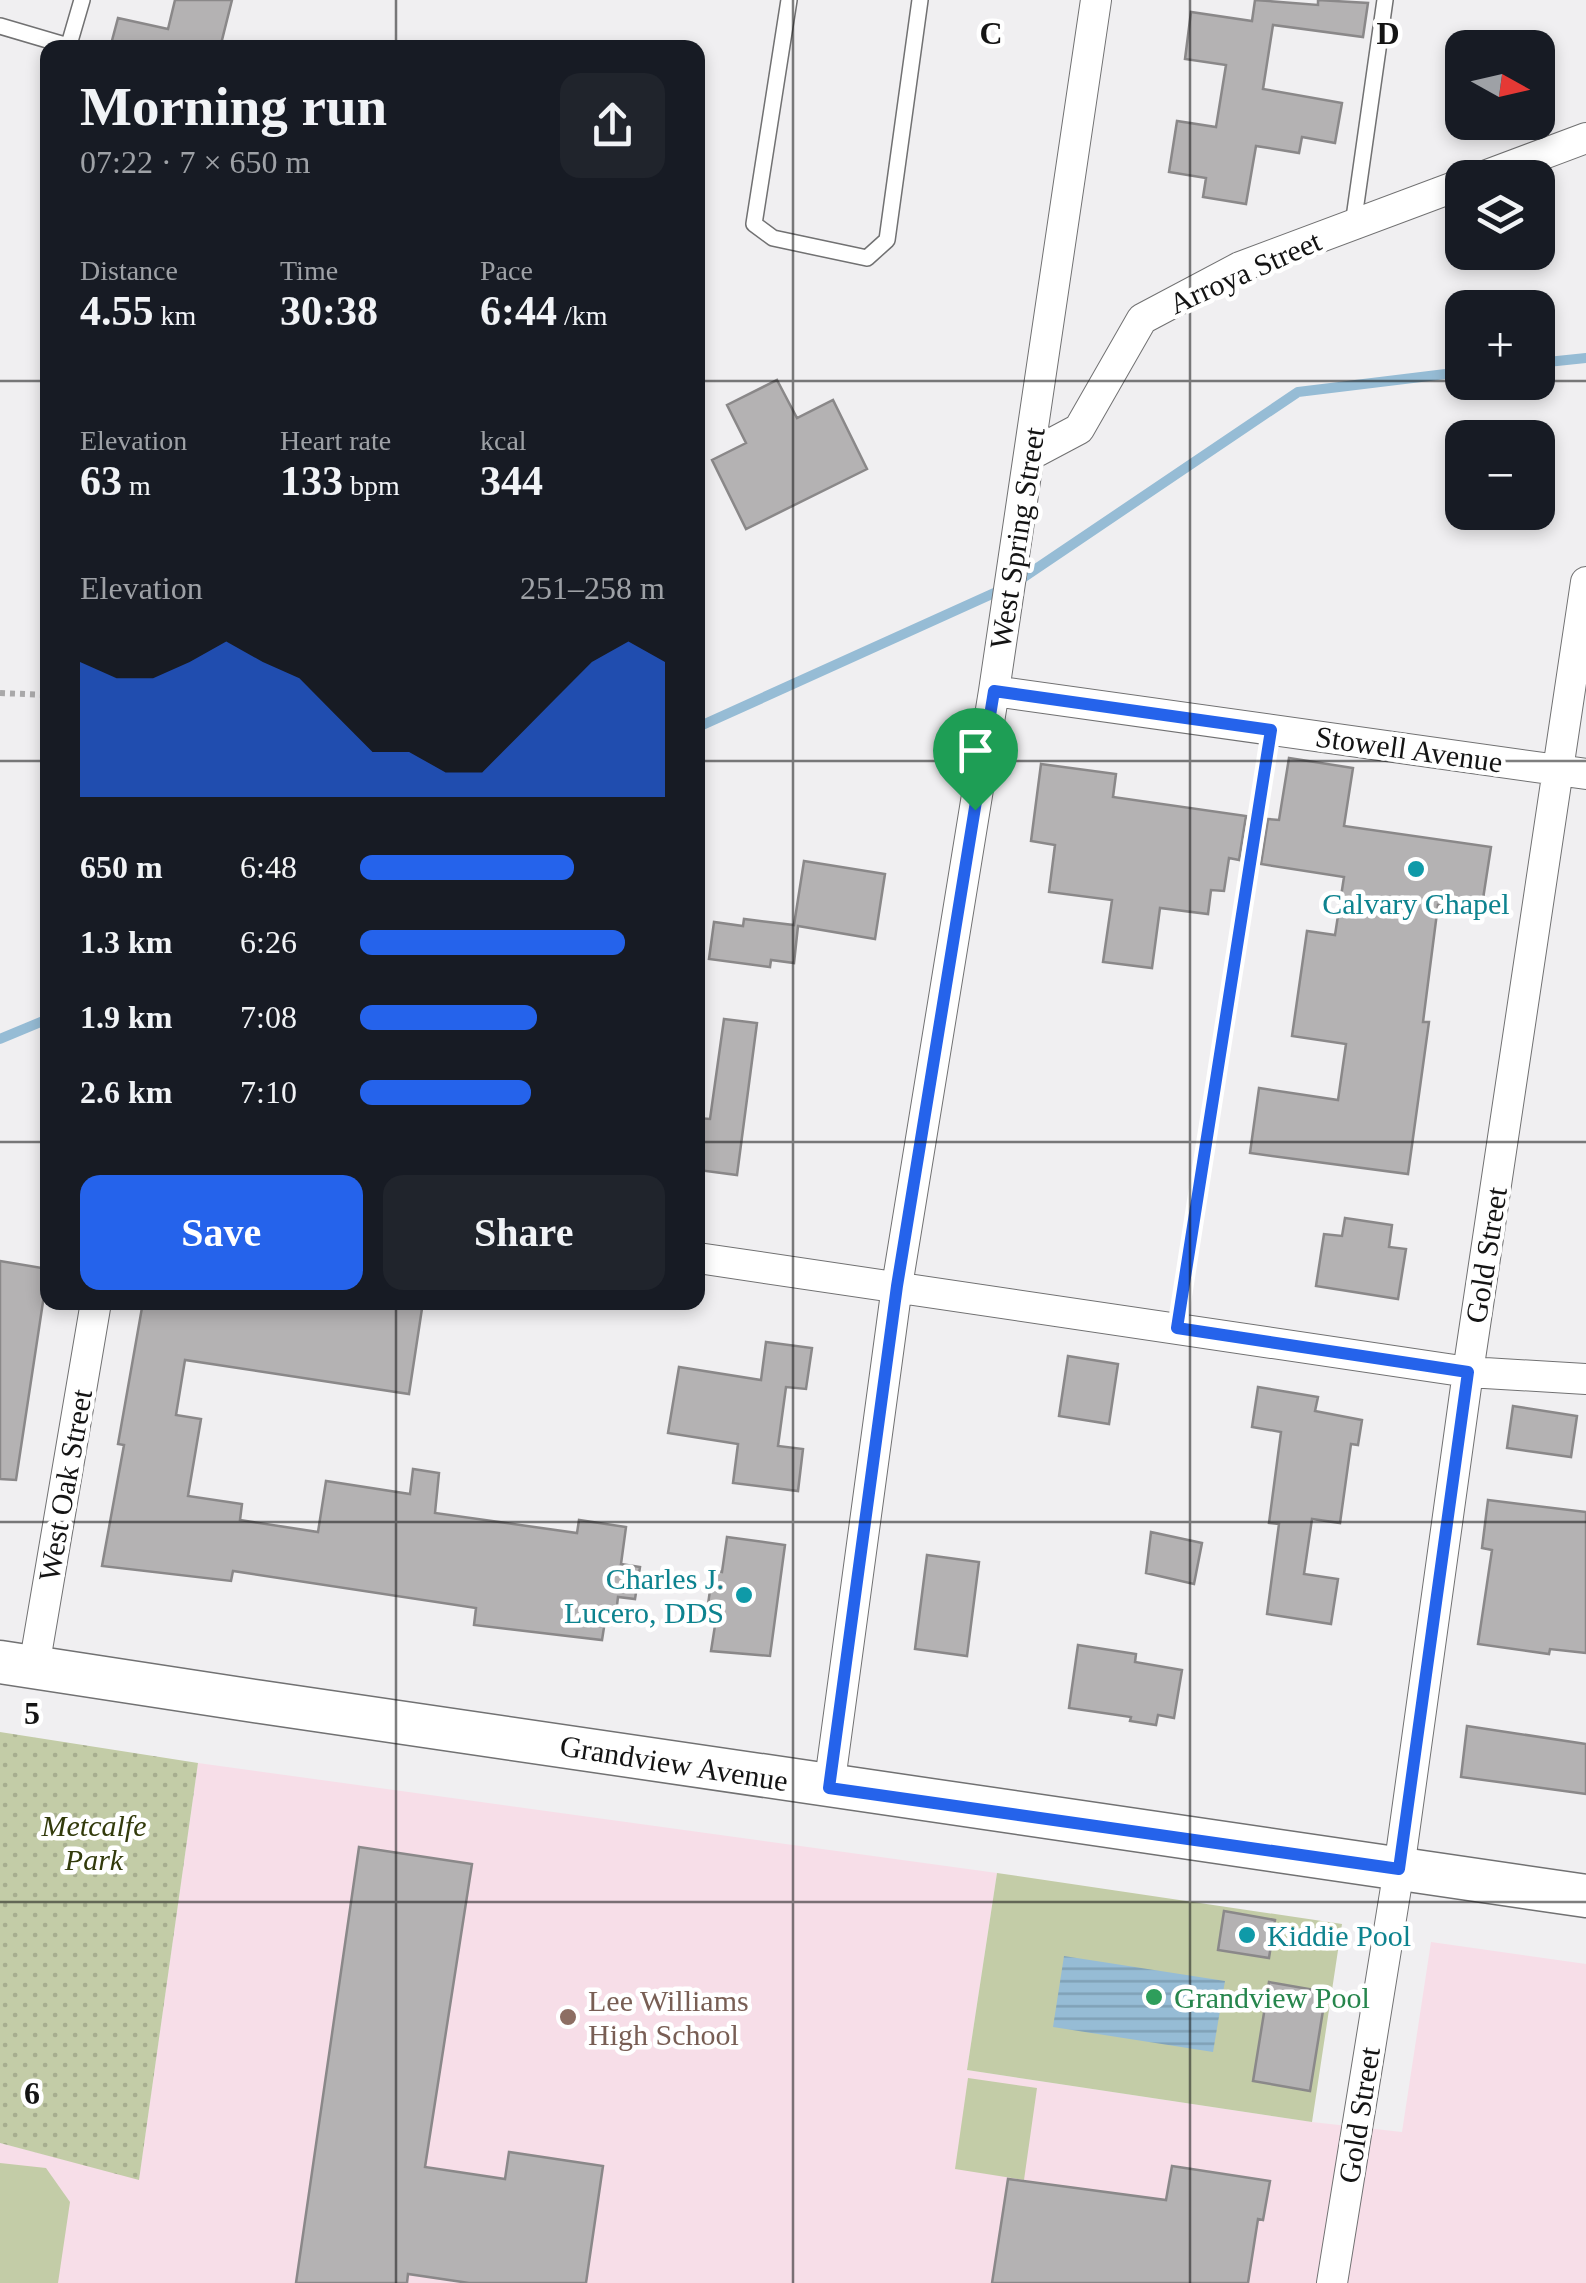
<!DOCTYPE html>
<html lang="en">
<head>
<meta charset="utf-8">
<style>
  :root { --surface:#171b24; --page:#20242c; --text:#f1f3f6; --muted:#9ea1a6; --accent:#2563eb }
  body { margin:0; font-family:Georgia,serif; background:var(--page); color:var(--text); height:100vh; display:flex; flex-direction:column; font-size:38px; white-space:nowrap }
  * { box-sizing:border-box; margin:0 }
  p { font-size:32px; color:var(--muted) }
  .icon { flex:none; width:55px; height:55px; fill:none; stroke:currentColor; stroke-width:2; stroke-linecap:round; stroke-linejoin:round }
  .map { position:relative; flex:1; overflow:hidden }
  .panel { position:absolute; left:40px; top:40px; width:665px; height:1270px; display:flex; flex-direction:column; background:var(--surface); border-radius:20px; box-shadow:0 5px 15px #0003 }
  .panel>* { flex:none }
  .needle { width:65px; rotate:98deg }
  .tools { position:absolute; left:1445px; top:30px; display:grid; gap:20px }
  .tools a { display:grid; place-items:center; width:110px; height:110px; border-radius:20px; background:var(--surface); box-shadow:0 5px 15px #0003; font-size:50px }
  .pin { position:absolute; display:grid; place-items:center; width:85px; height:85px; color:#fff; margin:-102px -42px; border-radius:50% 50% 50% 0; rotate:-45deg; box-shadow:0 0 10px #0007 }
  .pin .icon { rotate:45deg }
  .round { display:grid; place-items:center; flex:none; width:105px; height:105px; border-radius:20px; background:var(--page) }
  .summary { display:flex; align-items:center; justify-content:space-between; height:170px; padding:0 40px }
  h1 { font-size:55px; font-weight:700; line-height:75px }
  .metrics { display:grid; grid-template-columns:repeat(3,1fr); gap:15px; height:170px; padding:10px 40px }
  .metrics div { display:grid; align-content:center }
  .metrics b { font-size:42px; font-weight:700 }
  .metrics small { font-size:28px; font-weight:400 }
  .metrics p { font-size:28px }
  .chart { height:280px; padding:20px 40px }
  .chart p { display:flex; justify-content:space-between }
  .chart svg { width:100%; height:180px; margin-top:10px; fill:var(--accent); opacity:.7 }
  .action { display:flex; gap:20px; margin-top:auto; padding:20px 40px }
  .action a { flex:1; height:115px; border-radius:20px; background:var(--accent); color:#fff; font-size:40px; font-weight:700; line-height:115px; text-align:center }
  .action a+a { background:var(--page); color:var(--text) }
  ul { padding:0 40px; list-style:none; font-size:32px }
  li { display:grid; grid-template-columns:160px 120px 1fr; align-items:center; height:75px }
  li i { height:25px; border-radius:12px; background:var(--accent) }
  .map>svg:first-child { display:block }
  .education { fill:#f7dee8 }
  .grass { fill:#c3cca7 }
  .park { fill:url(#park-dots) }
  .water { fill:url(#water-rules) }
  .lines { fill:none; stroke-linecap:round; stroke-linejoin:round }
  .stream { stroke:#96bcd5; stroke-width:10 }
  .building { fill:#b4b2b3; stroke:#8a8889; stroke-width:2.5 }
  .lane-casing { stroke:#717172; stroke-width:18 }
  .street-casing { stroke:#717172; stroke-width:32 }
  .secondary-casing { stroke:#717172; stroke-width:45 }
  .path { stroke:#a9a8a9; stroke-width:6; stroke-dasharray:5 5; stroke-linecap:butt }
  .lane { stroke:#fff; stroke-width:15 }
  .street { stroke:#fff; stroke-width:30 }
  .secondary { stroke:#fff; stroke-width:42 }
  .route-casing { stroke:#fff; stroke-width:20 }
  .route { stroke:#2563eb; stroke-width:12 }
  .grid { fill:none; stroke:#141414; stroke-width:2.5; stroke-opacity:0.55 }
  .culture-dot { fill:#0f9aa8; stroke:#fff; stroke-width:4 }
  .leisure-dot { fill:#2e9e5b; stroke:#fff; stroke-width:4 }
  .education-dot { fill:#8d6e63; stroke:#fff; stroke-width:4 }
  .labels { text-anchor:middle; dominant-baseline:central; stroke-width:9; stroke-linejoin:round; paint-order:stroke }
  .street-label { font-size:30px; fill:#141414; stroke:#fff }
  .culture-label { font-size:30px; fill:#0d838f; stroke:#fff }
  .park-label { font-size:30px; font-style:italic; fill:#323a0b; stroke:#fff }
  .leisure-label { font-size:30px; fill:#27864d; stroke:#fff; text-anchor:start }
  .education-label { font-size:30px; fill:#785e54; stroke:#fff; text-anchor:start }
  .grid-label { font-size:32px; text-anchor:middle; font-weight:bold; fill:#141414; stroke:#fff; stroke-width:9; stroke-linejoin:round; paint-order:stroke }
</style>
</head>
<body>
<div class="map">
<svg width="1586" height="2283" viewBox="0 0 1586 2283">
  <defs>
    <pattern id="park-dots" width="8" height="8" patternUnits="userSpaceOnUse" patternTransform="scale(2.5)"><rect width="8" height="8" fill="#c3cca7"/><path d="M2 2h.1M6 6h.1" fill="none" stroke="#a7ae8f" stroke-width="1.8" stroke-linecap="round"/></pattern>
    <pattern id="water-rules" width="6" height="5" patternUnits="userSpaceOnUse" patternTransform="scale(2.5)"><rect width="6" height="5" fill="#96bcd5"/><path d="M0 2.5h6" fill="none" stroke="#80a1b6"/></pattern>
  </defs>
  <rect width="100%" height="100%" fill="#f0eff1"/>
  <!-- education -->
  <path class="education" d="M198 1763 997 1873 967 2070 1312 2122 1402 2132 1431 1942 1586 1964V2283H0V2143L139 2179Z"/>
  <!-- grass -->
  <path class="grass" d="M997 1873 1342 1924 1312 2122 967 2070Z
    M968 2078 1037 2088 1024 2180 955 2169Z
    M0 2163 46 2168 70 2202 58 2283H0Z"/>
  <!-- park -->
  <path class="park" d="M0 1732 198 1763 139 2180 0 2143Z"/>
  <!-- water -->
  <path class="water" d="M1064 1956 1225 1981 1213 2052 1053 2027Z"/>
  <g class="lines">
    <!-- stream -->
    <path class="stream" d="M1538 363 1586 358
      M1018 581 1298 392 1462 372
      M698 727 1003 589
      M0 1039 48 1019"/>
  </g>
  <!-- building -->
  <path class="building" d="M175 0H232L220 48H110L118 18 168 29Z
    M1255 0 1318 5V0L1368 3 1363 37 1273 25 1263 89 1342 103 1335 143 1302 137 1299 153 1256 146 1246 204 1203 197 1206 178 1169 172 1177 121 1216 127 1226 65 1185 59 1191 12 1252 21Z
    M777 380 797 418 833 400 867 469 746 529 712 460 746 443 727 405Z
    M1289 758 1353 768 1344 826 1491 847 1481 912 1438 905 1423 1022H1429L1408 1174 1250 1153 1259 1088 1338 1100 1346 1044 1292 1036 1307 931 1335 935 1344 877 1261 864 1268 819 1279 820Z
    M1041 764 1116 774 1113 797 1246 816 1239 860 1229 858 1224 891 1211 890 1208 914 1160 908 1152 968 1103 962 1112 900 1049 892 1055 845 1031 841Z
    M804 861 885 874 875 939 798 926 794 963 771 960 770 967 709 959 714 922 743 926 744 919 794 925Z
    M724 1019 757 1023 737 1175 698 1170V1118L710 1119Z
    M1345 1218 1392 1225 1389 1247 1406 1249 1398 1299 1316 1286 1324 1234 1342 1236Z
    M0 1261 48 1269 16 1480 0 1479Z
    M143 1302H423L409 1394 185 1360 176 1415 201 1419 188 1496 242 1504 240 1520 318 1532 326 1481 410 1494 413 1469 439 1473 435 1513 577 1533 579 1520 626 1527 621 1564 640 1567 635 1599 618 1597 615 1622 605 1621 602 1640 474 1625 476 1608 233 1571 231 1581 102 1566 124 1445 118 1444Z
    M766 1342 812 1348 806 1389 786 1387 778 1446 803 1449 798 1491 733 1483 738 1444 668 1433 679 1367 761 1380Z
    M1068 1356 1118 1364 1109 1424 1059 1416Z
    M1258 1387 1318 1397 1315 1411 1362 1420 1358 1445 1351 1444 1340 1523 1312 1519 1304 1574 1338 1579 1331 1624 1267 1614 1279 1524 1269 1523 1281 1432 1252 1427Z
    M1513 1406 1577 1416 1571 1457 1507 1448Z
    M1488 1500 1586 1512V1653L1550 1649 1549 1654 1478 1644 1492 1550 1482 1548Z
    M1151 1532 1202 1543 1194 1584 1146 1573Z
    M727 1537 785 1545 770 1656 711 1651 716 1619 706 1618 713 1570 722 1572Z
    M927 1555 979 1562 967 1656 915 1649Z
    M1078 1645 1136 1654 1135 1662 1182 1670 1174 1718 1158 1715 1156 1725 1130 1721 1131 1717 1069 1708Z
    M1467 1726 1586 1744V1794L1461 1777Z
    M359 1847 472 1864 425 2167 505 2179 509 2152 603 2166 586 2283H469L408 2274 407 2283H296Z
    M1224 1911 1275 1920 1269 1958 1218 1950Z
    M1269 1982 1326 1992 1310 2091 1253 2081Z
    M1172 2166 1270 2181 1263 2220 1258 2219 1248 2283H992L1008 2179 1166 2200Z"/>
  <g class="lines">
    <!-- lane casing -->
    <g class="lane-casing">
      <path id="lane" d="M789 0 754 224 773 238 867 258 887 240 920 0
        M0 26 68 46
        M68 48 82 0
        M1353 225 1385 0
        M1177 1328 1271 729"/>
    </g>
    <!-- street casing -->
    <g class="street-casing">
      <path id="street" d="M1479 178 1586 138
        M1030 455 1079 429 1142 319 1240 267 1462 184
        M994 691 1586 774
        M698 1258 1468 1372 1586 1379
        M34 1667 96 1302
        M829 1788 897 1286 994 691 1096 0
        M1332 2283 1399 1869 1468 1372 1586 582"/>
    </g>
    <!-- secondary casing -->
    <g class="secondary-casing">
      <path id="secondary" d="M0 1662C528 1744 1057 1819 1586 1896"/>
    </g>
    <!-- path -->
    <path class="path" d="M0 693 48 695"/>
    <!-- lane -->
    <use href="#lane" class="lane"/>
    <!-- street -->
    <use href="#street" class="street"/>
    <!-- secondary -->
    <use href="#secondary" class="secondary"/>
  </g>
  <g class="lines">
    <!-- route casing -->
    <g class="route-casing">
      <path id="route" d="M994 691 1271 730 1177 1328 1468 1372 1399 1869 829 1788 897 1286Z"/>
    </g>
    <!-- route -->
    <use href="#route" class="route"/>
  </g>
  <!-- grid -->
  <path class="grid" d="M396 0V48M793 0V2283M1190 0V2283M0 381H48M698 381H1462M1538 381H1586M0 761H48M698 761H1586M0 1142H48M698 1142H1586M396 1302V2283M0 1522H1586M0 1902H1586"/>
  <!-- markers -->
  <g class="culture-dot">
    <circle cx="1416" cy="869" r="10"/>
    <circle cx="744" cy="1595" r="10"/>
    <circle cx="1247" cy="1935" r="10"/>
  </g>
  <circle class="leisure-dot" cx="1154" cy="1997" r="10"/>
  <circle class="education-dot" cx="568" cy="2017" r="10"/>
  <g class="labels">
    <!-- street labels -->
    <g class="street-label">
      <text transform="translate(1245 272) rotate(-24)">Arroya Street</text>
      <text transform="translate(1017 538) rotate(-81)">West Spring Street</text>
      <text transform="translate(1409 749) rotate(8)">Stowell Avenue</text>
      <text transform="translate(1486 1255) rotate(-81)">Gold Street</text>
      <text transform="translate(65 1485) rotate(-80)">West Oak Street</text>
      <text transform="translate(674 1763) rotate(9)">Grandview Avenue</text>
      <text transform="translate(1359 2115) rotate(-81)">Gold Street</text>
    </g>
    <!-- culture labels -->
    <g class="culture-label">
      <text x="1416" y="903">Calvary Chapel</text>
      <text x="724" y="1578" text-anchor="end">Charles J.<tspan x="724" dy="34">Lucero, DDS</tspan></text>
      <text x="1267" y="1935" text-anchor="start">Kiddie Pool</text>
    </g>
    <!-- park labels -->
    <g class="park-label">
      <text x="94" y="1825">Metcalfe<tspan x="94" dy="34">Park</tspan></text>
    </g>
    <!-- leisure labels -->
    <g class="leisure-label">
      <text x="1174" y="1997">Grandview Pool</text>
    </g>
    <!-- education labels -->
    <g class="education-label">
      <text x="588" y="2000">Lee Williams<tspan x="588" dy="34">High School</tspan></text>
    </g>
  </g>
  <g class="grid-label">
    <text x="991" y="44">C</text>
    <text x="1388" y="44">D</text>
    <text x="32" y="1724">5</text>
    <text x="32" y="2104">6</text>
  </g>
</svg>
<div class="tools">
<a><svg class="needle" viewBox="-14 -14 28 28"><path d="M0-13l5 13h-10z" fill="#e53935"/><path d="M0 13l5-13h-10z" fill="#9ea1a6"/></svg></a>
<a><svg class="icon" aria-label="layers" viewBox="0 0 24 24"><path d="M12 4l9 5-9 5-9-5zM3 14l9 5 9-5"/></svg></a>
<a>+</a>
<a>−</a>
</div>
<div class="pin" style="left:975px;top:810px;background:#1e9e55"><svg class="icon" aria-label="arrive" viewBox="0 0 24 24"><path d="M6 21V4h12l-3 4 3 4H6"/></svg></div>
<section class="panel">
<div class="summary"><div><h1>Morning run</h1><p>07:22 · 7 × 650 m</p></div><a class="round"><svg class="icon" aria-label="share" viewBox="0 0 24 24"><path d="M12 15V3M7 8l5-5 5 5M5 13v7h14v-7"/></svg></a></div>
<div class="metrics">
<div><p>Distance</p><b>4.55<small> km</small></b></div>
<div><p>Time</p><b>30:38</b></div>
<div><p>Pace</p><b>6:44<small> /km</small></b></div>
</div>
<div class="metrics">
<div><p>Elevation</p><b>63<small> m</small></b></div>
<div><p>Heart rate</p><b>133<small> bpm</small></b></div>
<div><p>kcal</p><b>344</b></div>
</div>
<div class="chart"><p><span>Elevation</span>251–258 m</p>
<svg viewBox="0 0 160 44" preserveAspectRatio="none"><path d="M0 44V11L10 15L20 15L30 11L40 6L50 11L60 15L70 24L80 33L90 33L100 38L110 38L120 29L130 20L140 11L150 6L160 11V44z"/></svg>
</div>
<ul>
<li><b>650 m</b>6:48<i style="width:70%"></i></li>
<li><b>1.3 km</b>6:26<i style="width:87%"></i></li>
<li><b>1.9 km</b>7:08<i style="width:58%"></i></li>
<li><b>2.6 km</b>7:10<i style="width:56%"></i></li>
</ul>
<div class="action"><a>Save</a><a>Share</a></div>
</section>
</div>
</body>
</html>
